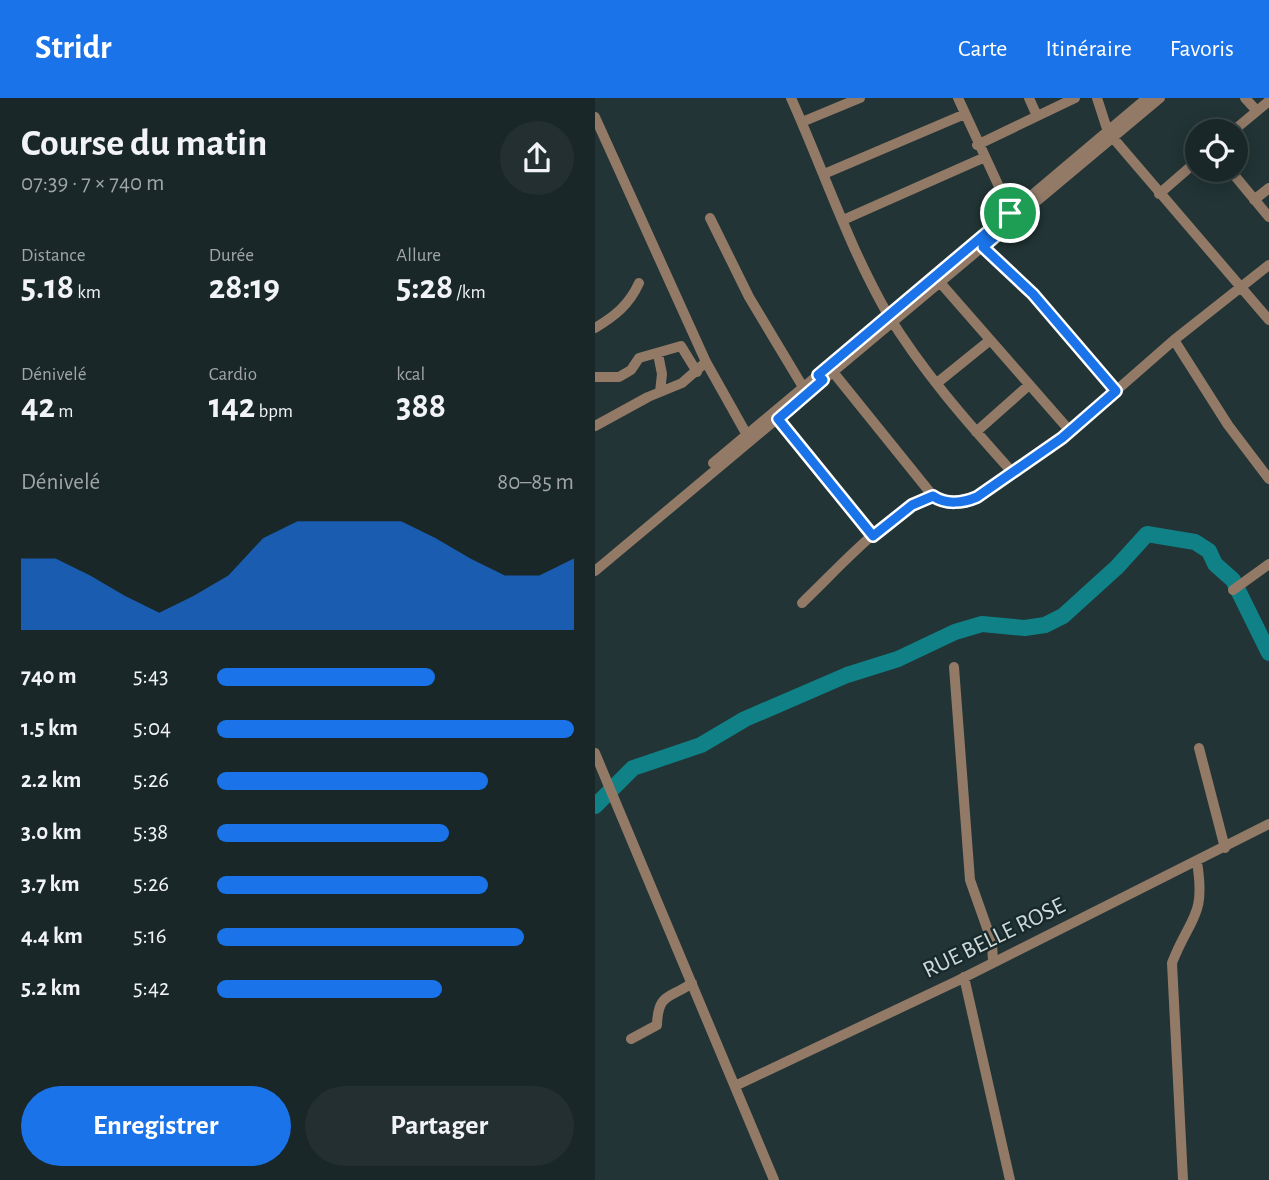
<!DOCTYPE html>
<html lang="fr">
<head>
<meta charset="utf-8">
<style>
  :root { --surface:#1a2728; --page:#232f30; --text:#f1f3f6; --muted:#9fa5a8; --line:#384445; --accent:#1a73e8 }
  body { margin:0; font-family:"Alegreya Sans",sans-serif; background:var(--page); color:var(--text); height:100vh; display:flex; flex-direction:column; font-size:26px; white-space:nowrap }
  * { box-sizing:border-box; margin:0 }
  p { font-size:23px; color:var(--muted) }
  .icon { flex:none; width:38px; height:38px; fill:none; stroke:currentColor; stroke-width:2; stroke-linecap:round; stroke-linejoin:round }
  .map { position:relative; flex:1; overflow:hidden }
  .panel { display:flex; flex-direction:column; background:var(--surface); width:595px }
  .panel>* { flex:none }
  .controls { position:absolute; left:590px; top:21px; display:grid; gap:14px }
  .controls a { display:grid; place-items:center; width:63px; height:63px; border-radius:50%; background:var(--surface); box-shadow:0 4px 18px #0003,0 0 0 2px var(--line); font-size:35px }
  .pin { position:absolute; display:grid; place-items:center; width:60px; height:60px; color:#fff; margin:-30px; border:4px solid #fff; border-radius:50%; box-shadow:0 2px 7px #0007 }
  .round { display:grid; place-items:center; flex:none; width:74px; height:74px; border-radius:37px; background:var(--page) }
  .summary { display:flex; align-items:center; justify-content:space-between; height:119px; padding:0 21px }
  h1 { font-size:38px; font-weight:600; line-height:52px }
  .figures { display:grid; grid-template-columns:repeat(3,1fr); gap:10px; height:119px; padding:7px 21px }
  .figures div { display:grid; align-content:center }
  .figures b { font-size:35px; font-weight:600 }
  .figures small { font-size:19px; font-weight:400 }
  .figures p { font-size:19px }
  .chart { height:196px; padding:14px 21px }
  .chart p { display:flex; justify-content:space-between }
  .chart svg { width:100%; height:126px; margin-top:7px; fill:var(--accent); opacity:.7 }
  .primary-button { display:flex; gap:14px; margin-top:auto; padding:14px 21px }
  .primary-button a { flex:1; height:80px; border-radius:42px; background:var(--accent); color:#fff; font-size:28px; font-weight:600; line-height:80px; text-align:center }
  .primary-button a+a { background:var(--page); color:var(--text) }
  ul { padding:0 21px; list-style:none; font-size:23px }
  li { display:grid; grid-template-columns:112px 84px 1fr; align-items:center; height:52px }
  li i { height:18px; border-radius:9px; background:var(--accent) }
  header { display:flex; align-items:center; gap:42px; box-sizing:border-box; height:98px; padding:0 35px; background:var(--accent); color:#fff }
  header strong { font-size:33px }
  nav { display:flex; gap:38px; margin-inline-start:auto; font-size:24px }
  main { display:flex; flex:1; min-height:0 }
  .map>svg:first-child { display:block }
  .lines { fill:none; stroke-linecap:round; stroke-linejoin:round }
  .river { stroke:#0f8187; stroke-width:16 }
  .minor { stroke:#927a67; stroke-width:10 }
  .route-casing { stroke:#fff; stroke-width:14 }
  .route { stroke:#1a73e8; stroke-width:9 }
  .labels { text-anchor:middle; dominant-baseline:central; stroke-width:5; stroke-linejoin:round; paint-order:stroke }
  .street-label { font-size:24px; fill:#cfd9da; stroke:#182a2b }
</style>
</head>
<body>
<header>
<strong>Stridr</strong>
<nav><a>Carte</a><a>Itinéraire</a><a>Favoris</a></nav>
</header>
<main>
<section class="panel">
<div class="summary"><div><h1>Course du matin</h1><p>07:39 · 7 × 740 m</p></div><a class="round"><svg class="icon" aria-label="share" viewBox="0 0 24 24"><path d="M12 15V3M7 8l5-5 5 5M5 13v7h14v-7"/></svg></a></div>
<div class="figures">
<div><p>Distance</p><b>5.18<small> km</small></b></div>
<div><p>Durée</p><b>28:19</b></div>
<div><p>Allure</p><b>5:28<small> /km</small></b></div>
</div>
<div class="figures">
<div><p>Dénivelé</p><b>42<small> m</small></b></div>
<div><p>Cardio</p><b>142<small> bpm</small></b></div>
<div><p>kcal</p><b>388</b></div>
</div>
<div class="chart"><p><span>Dénivelé</span>80–85 m</p>
<svg viewBox="0 0 160 44" preserveAspectRatio="none"><path d="M0 44V19L10 19L20 25L30 32L40 38L50 32L60 25L70 12L80 6L90 6L100 6L110 6L120 12L130 19L140 25L150 25L160 19V44z"/></svg>
</div>
<ul>
<li><b>740 m</b>5:43<i style="width:61%"></i></li>
<li><b>1.5 km</b>5:04<i style="width:100%"></i></li>
<li><b>2.2 km</b>5:26<i style="width:76%"></i></li>
<li><b>3.0 km</b>5:38<i style="width:65%"></i></li>
<li><b>3.7 km</b>5:26<i style="width:76%"></i></li>
<li><b>4.4 km</b>5:16<i style="width:86%"></i></li>
<li><b>5.2 km</b>5:42<i style="width:63%"></i></li>
</ul>
<div class="primary-button"><a>Enregistrer</a><a>Partager</a></div>
</section>
<div class="map">
<svg width="674" height="1082" viewBox="0 0 674 1082">
  <rect width="100%" height="100%" fill="#223435"/>
  <g class="lines">
    <!-- river -->
    <path class="river" d="M0 708 38 670 106 647 150 621 252 577 303 561 360 534 387 526 430 530 450 527 468 518 522 469 552 436 600 444 614 453 620 466 638 482 674 555"/>
    <!-- minor -->
    <path class="minor" d="M196 0C228 71 253 147 292 215 327 273 373 325 418 375
      M363 0 418 119
      M434 0 442 18
      M502 0 513 34 674 222
      M650 0 662 13
      M0 19 111 264 152 337
      M207 24 265 0
      M638 33 674 3
      M382 47 480 0
      M635 72 674 119
      M229 76 370 16
      M564 96 602 63
      M659 102 674 90
      M115 120 154 199 208 289
      M248 122 388 60
      M384 145 438 196 521 293
      M303 210 552 0
      M0 230C20 218 34 207 44 185
      M579 242 633 327 674 381
      M63 256 67 276 65 294
      M238 274 338 398
      M0 279H24L36 272 44 260 86 248 102 274
      M342 285 394 243
      M182 322 278 438
      M0 328 53 299 87 285 111 264
      M475 333 579 242 674 167
      M381 334 434 287
      M118 365 291 220
      M0 473 565 0
      M638 492 674 466
      M207 505C247 467 286 420 338 398 352 407 368 405 382 399L475 333 342 181
      M359 569 375 782 397 844 398 864
      M604 650 630 750
      M0 655 179 1082
      M369 879 415 1082
      M36 941 62 927C63 894 75 901 97 885
      M140 988 362 883 674 726
      M588 1082 577 865C595 818 611 820 602 764"/>
  </g>
  <g class="lines">
    <!-- route casing -->
    <g class="route-casing">
      <path id="route" d="M415 115 420 121 388 149 438 196 521 293 467 340 382 399C368 405 351 407 338 398L317 407 278 438 183 321 228 282 223 277Z"/>
    </g>
    <!-- route -->
    <use href="#route" class="route"/>
  </g>
  <g class="labels">
    <!-- street labels -->
    <g class="street-label">
      <text transform="translate(399 840) rotate(-26)">RUE BELLE ROSE</text>
    </g>
  </g>
</svg>
<div class="controls">
<a><svg class="icon" aria-label="locate" viewBox="0 0 24 24"><circle cx="12" cy="12" r="6"/><path d="M12 2v4M12 18v4M2 12h4M18 12h4"/></svg></a>
</div>
<div class="pin" style="left:415px;top:115px;background:#1e9e55"><svg class="icon" aria-label="arrive" viewBox="0 0 24 24"><path d="M6 21V4h12l-3 4 3 4H6"/></svg></div>
</div>
</main>
</body>
</html>
